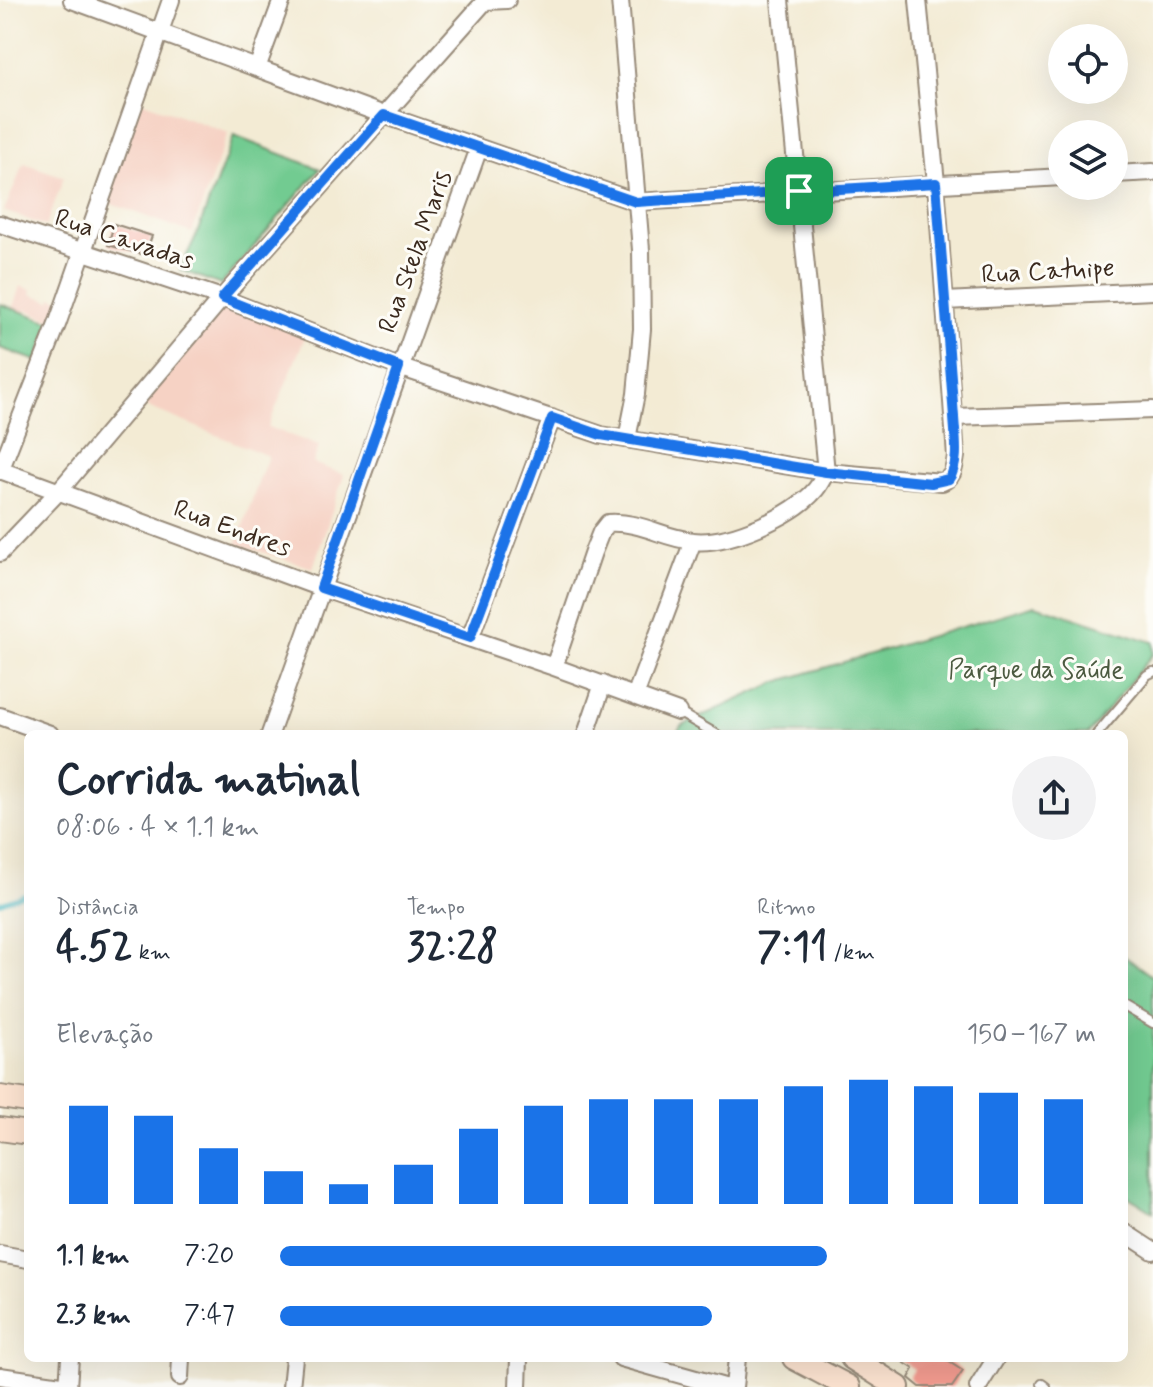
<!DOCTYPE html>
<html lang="pt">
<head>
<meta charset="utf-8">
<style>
  :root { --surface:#fff; --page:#f2f2f3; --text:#1f2937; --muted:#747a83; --accent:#1a73e8 }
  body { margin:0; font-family:Mynerve,sans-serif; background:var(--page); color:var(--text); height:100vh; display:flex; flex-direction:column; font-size:30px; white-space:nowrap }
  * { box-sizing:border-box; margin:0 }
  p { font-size:26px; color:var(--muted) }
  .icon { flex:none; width:44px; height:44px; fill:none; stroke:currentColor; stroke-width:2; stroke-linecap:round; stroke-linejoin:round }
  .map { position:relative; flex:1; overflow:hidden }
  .side { position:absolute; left:24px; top:730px; width:1104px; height:632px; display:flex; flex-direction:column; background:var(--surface); border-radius:12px; box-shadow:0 8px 32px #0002 }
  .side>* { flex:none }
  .controls { position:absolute; left:1048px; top:24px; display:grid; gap:16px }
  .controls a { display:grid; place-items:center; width:80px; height:80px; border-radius:50%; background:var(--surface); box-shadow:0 8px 32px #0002; font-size:40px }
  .pin { position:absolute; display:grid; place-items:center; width:68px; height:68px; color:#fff; margin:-34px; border-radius:16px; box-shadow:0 4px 12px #0006 }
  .round { display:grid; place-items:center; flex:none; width:84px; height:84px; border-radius:42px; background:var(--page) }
  .overview { display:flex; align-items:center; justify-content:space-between; height:136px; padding:0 32px }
  h1 { font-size:44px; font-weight:700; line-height:60px }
  .metrics { display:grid; grid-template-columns:repeat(3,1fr); gap:12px; height:136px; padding:8px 32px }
  .metrics div { display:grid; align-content:center }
  .metrics b { font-size:40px; font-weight:700 }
  .metrics small { font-size:22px; font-weight:400 }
  .metrics p { font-size:22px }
  .chart { height:224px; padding:16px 32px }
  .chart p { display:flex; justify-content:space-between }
  .chart svg { width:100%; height:144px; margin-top:8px; stroke:var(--accent); stroke-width:6 }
  ul { padding:0 32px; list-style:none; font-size:26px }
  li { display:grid; grid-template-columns:128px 96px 1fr; align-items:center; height:60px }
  li i { height:20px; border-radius:10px; background:var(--accent) }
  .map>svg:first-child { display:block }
  .built { fill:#f6d2c4 }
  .green { fill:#72cb91; stroke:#567a58; stroke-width:2 }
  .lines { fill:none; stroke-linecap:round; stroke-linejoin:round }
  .stream { stroke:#4bb9c3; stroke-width:4 }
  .building { fill:#f49c90 }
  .lane-casing { stroke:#978a79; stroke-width:12 }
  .street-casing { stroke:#978a79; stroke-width:20 }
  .secondary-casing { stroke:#978a79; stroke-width:26 }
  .lane { stroke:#fff; stroke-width:8 }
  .street { stroke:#fff; stroke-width:16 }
  .secondary { stroke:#fde4d1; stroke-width:22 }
  .route-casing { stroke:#fff; stroke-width:16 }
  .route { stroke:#1a73e8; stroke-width:10 }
  .labels { text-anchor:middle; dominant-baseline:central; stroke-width:6; stroke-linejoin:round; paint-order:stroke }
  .street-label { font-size:26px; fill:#3b2a1e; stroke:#fdfcf7 }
  .park-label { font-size:26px; fill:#4c5a40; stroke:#fdfcf7 }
</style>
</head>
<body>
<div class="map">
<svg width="1153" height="1387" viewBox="0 0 1153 1387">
  <rect width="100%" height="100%" fill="#fdfcf7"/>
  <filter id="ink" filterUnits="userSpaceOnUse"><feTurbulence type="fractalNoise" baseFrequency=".0125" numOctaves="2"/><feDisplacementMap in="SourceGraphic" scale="16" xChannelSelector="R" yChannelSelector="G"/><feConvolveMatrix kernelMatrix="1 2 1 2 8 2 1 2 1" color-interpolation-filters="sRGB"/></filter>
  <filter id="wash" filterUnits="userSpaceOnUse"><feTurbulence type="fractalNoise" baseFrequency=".006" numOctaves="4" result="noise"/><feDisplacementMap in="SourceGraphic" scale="32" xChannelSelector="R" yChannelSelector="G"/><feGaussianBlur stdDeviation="1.8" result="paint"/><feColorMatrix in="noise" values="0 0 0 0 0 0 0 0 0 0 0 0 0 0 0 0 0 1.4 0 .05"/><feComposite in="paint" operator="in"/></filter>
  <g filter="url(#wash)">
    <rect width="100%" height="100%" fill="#f3ebd4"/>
    <!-- built -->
    <path class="built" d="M141 101 228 133 192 233 106 202Z
      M24 163 64 177 46 226 4 211Z
      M20 286 32 290 31 294 51 301 52 297 61 300 54 321 26 309 25 312 13 308Z
      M223 302 305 337 268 427 319 446 313 463 344 475 313 568 236 544 268 456 143 405Z"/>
    <!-- green -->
    <path class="green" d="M234 136 320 169 221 285 180 270 196 236Z
      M0 304 51 322 37 361 0 348Z
      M1035 605 1153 642V654L1088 734H676L681 726 777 682Z
      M1124 956 1153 977V1212L1124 1194Z"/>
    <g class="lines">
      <!-- stream -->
      <path class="stream" d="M0 903 28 893"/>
    </g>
    <g id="blocks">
      <!-- building -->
      <path class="building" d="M114 224 152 236 145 255 108 245Z
        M897 1358H943L963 1371 952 1387H920L909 1378 914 1369Z"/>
    </g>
  </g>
  <g filter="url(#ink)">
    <use href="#blocks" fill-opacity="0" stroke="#978a79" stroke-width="2"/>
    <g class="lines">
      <!-- lane casing -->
      <g class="lane-casing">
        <path id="lane" d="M678 712 716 734
          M1097 734 1147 675 1153 672
          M1124 1006 1153 1023
          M1042 1384 1046 1387"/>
      </g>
      <!-- street casing -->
      <g class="street-casing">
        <path id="street" d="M72 0 384 115 636 202 1062 177
          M620 0 641 250 642 329 636 394 627 439
          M486 1 507 0
          M257 68 282 0
          M1114 174 1153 172
          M0 224 222 298 399 367 601 435 826 472 942 482C954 477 954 468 956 456L936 183 918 0
          M945 301 1153 291
          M954 417 1153 410
          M0 470 321 588 554 667 678 712
          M0 471 58 322 171 0
          M0 553 59 491 222 298 486 0
          M470 638 552 418
          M554 667 593 552 601 532 608 523C642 521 662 538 693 541 728 545 794 516 816 489 820 484 823 478 826 472L780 0
          M635 696 693 541
          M0 716 50 734
          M270 734 479 148
          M586 734 603 684
          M1124 1232 1153 1251
          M0 1254 28 1259
          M621 1358 724 1387
          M0 1376 68 1386
          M180 1377 181 1358
          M68 1387 70 1358
          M291 1387 294 1358
          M518 1387 519 1358
          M734 1387 737 1358
          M978 1387 996 1358"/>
      </g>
      <!-- secondary casing -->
      <g class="secondary-casing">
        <path id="secondary" d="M0 1097 28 1101
          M0 1129 28 1133
          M794 1358 849 1387
          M852 1358 898 1387"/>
      </g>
      <!-- lane -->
      <use href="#lane" class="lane"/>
      <!-- street -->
      <use href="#street" class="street"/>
      <!-- secondary -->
      <use href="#secondary" class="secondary"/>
    </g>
  </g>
  <g class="lines" filter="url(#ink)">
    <!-- route casing -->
    <g class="route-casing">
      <path id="route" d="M384 115 636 202 936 183 954 417C955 436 960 463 949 479L931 483 826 472 601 435 552 418 470 638 321 588 399 367 222 298Z"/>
    </g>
    <!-- route -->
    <use href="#route" class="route"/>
  </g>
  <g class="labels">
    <!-- street labels -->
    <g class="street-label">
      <text transform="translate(124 240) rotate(18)">Rua Cavadas</text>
      <text transform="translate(416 252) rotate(-70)">Rua Stela Maris</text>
      <text transform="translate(1048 272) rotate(-3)">Rua Catuipe</text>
      <text transform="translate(232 529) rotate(20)">Rua Endres</text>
    </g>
    <!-- park labels -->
    <g class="park-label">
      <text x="1036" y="671">Parque da Saúde</text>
    </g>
  </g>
</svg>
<div class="controls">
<a><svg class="icon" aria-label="locate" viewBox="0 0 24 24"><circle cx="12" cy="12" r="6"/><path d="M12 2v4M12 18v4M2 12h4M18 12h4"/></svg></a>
<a><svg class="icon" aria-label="layers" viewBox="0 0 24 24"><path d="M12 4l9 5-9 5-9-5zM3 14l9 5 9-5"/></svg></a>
</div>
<div class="pin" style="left:799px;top:191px;background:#1e9e55"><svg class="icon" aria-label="arrive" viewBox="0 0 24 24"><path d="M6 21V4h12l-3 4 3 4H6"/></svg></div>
<section class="side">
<div class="overview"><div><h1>Corrida matinal</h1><p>08:06 · 4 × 1.1 km</p></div><a class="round"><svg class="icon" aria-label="share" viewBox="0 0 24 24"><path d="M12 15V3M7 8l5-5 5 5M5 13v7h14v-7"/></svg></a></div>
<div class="metrics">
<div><p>Distância</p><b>4.52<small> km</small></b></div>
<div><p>Tempo</p><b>32:28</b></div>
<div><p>Ritmo</p><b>7:11<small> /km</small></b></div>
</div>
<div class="chart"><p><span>Elevação</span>150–167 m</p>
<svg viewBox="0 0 160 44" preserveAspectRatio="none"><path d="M5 44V14M15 44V17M25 44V27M35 44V34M45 44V38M55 44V32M65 44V21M75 44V14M85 44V12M95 44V12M105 44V12M115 44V8M125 44V6M135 44V8M145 44V10M155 44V12"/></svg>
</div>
<ul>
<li><b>1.1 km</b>7:20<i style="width:67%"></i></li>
<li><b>2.3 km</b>7:47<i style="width:53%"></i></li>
</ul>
</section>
</div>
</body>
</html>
